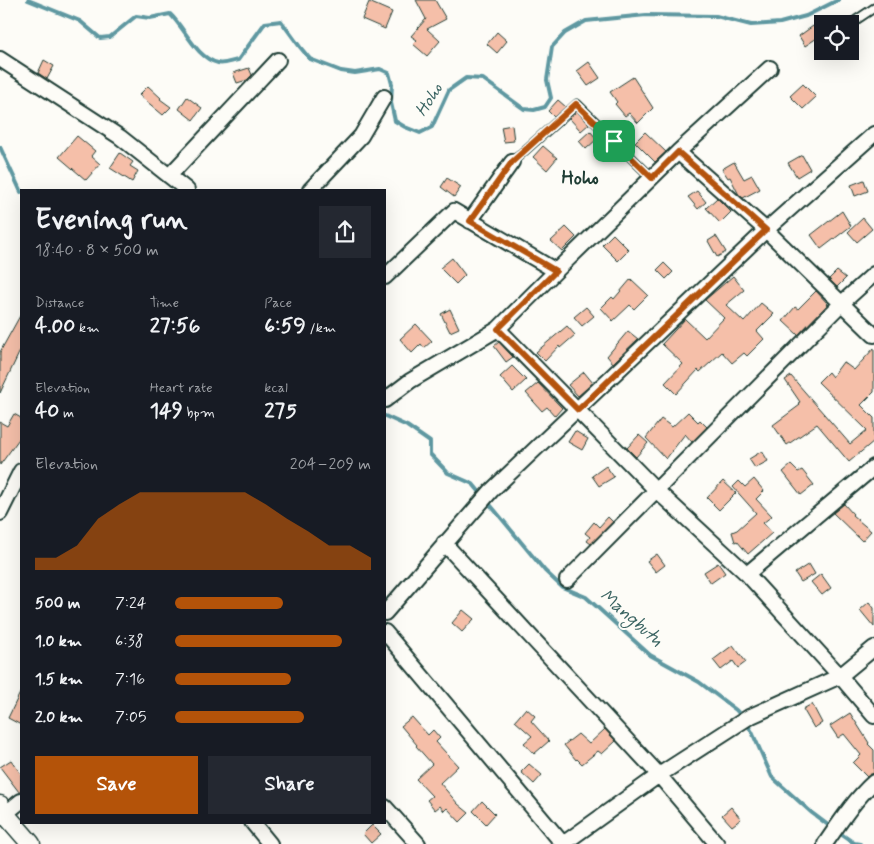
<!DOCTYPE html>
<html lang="en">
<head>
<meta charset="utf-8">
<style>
  :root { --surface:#171b24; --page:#242831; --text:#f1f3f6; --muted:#9ea1a6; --accent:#b45309 }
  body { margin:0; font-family:Mynerve,sans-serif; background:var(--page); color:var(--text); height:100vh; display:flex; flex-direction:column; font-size:19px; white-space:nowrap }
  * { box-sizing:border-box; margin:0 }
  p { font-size:16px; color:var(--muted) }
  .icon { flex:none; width:28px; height:28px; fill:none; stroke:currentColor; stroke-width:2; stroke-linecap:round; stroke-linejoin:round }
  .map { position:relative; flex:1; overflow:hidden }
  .side { position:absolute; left:20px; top:189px; width:366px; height:635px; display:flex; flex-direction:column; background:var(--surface); border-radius:0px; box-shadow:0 5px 20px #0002 }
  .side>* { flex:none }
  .tools { position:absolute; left:814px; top:15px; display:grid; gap:10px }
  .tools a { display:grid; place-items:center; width:45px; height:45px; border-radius:0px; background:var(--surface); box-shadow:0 5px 20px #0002; font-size:25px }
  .pin { position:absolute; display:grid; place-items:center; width:42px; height:42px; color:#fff; margin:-21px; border-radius:10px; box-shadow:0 2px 8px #0006 }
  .round { display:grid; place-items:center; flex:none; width:52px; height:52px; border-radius:0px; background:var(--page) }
  .headline { display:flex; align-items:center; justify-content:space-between; height:85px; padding:0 15px }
  h1 { font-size:28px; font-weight:700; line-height:38px }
  .metrics { display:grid; grid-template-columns:repeat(3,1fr); gap:8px; height:85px; padding:5px 15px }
  .metrics div { display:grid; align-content:center }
  .metrics b { font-size:21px; font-weight:700 }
  .metrics small { font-size:14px; font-weight:400 }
  .metrics p { font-size:14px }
  .chart { height:140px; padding:10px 15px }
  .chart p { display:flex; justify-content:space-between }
  .chart svg { width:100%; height:90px; margin-top:5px; fill:var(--accent); opacity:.7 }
  .button { display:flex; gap:10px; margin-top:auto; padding:10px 15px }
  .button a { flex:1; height:58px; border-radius:0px; background:var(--accent); color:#fff; font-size:20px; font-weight:700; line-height:58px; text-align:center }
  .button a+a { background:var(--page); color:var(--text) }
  ul { padding:0 15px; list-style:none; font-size:16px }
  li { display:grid; grid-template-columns:80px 60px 1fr; align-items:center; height:38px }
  li i { height:12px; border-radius:6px; background:var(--accent) }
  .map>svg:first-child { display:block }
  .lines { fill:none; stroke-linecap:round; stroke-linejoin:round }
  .stream { stroke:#5e98a1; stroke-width:4 }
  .building { fill:#f5bfa9; stroke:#1f3d34 }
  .service-casing { stroke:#1f3d34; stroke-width:11 }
  .minor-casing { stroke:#1f3d34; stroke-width:18 }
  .tertiary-casing { stroke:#1f3d34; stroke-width:21 }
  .service { stroke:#fdfcf7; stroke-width:7 }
  .minor { stroke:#fdfcf7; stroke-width:14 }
  .tertiary { stroke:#fdfcf7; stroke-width:18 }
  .route-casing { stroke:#fff; stroke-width:10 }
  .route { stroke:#b45309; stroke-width:6 }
  .labels { text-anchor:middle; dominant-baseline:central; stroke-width:4; stroke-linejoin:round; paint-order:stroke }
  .water-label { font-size:18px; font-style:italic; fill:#396361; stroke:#fdfcf7 }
  .quarter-label { font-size:19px; font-weight:bold; fill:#1f3d34; stroke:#fdfcf7 }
</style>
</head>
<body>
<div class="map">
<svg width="874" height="844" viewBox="0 0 874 844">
  <rect width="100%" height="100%" fill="#fdfcf7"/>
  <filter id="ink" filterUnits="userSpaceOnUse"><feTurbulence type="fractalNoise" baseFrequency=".02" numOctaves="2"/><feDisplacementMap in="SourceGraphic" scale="10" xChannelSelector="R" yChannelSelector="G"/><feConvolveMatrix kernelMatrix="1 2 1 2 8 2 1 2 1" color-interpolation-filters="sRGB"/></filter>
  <g filter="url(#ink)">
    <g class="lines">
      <!-- stream -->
      <path class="stream" d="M28 0 80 21 100 38 110 37 136 16 150 18 170 14C185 28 196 58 218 63 223 65 232 61 238 60L265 23 281 21 300 47 310 59 341 71 355 73 380 69 389 73 392 84 391 103 395 121 405 127 420 133 432 127 449 90 466 78 483 79 524 109 534 110 545 107 551 98 547 80 552 47 565 33 586 21 646 15 716 16 751 25 780 23 806 16 838 0
        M0 147 21 192
        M385 416 407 426 430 442V454L448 473 473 484 545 571 562 587 586 597 650 655 699 682 736 710 744 719 752 732 772 777 812 813 832 828
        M838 832 854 843 860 844"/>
    </g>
    <!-- building -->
    <path class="building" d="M416 0H435L446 19 427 29 440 41 427 56 413 44 417 40 411 36 426 19Z
      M369 2 392 12 385 29 362 19Z
      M813 26 820 36 805 46 799 36Z
      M497 32 507 41 497 53 487 44Z
      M44 60 54 66 47 79 38 73Z
      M589 62 600 78 588 86 577 71Z
      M249 68 252 75 247 80 237 83 233 73Z
      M633 77 653 108 638 123 629 113 625 116 615 104 617 102 610 92Z
      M803 84 816 97 803 109 790 96Z
      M148 86 161 98 160 99 171 107 163 115 139 95Z
      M187 97 202 108 193 120 179 109Z
      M558 100 566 107 554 117 548 111Z
      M577 111 589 124 581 131 569 118Z
      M512 125 514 141 504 142 501 127Z
      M590 131 597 139 586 149 579 141Z
      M645 132 666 152 655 162 635 142Z
      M77 136 95 151 91 156 100 164 86 180 59 157Z
      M543 146 557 158 547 170 533 157Z
      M120 153 133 162 130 166 138 171 132 182 110 168Z
      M802 155 810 169 797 177 788 163Z
      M734 162 744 179 752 175 760 189 743 198 739 195 730 177 728 178 722 169Z
      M447 178 461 187 454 197 441 187Z
      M864 180 868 191 855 196 851 185Z
      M697 191 706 202 698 209 688 197Z
      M717 198 731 212 720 223 706 208Z
      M842 211 851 226 821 249 811 235Z
      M863 218 872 229 857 242 848 232Z
      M566 227 576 237 562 251 551 241Z
      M613 234 629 250 618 261 602 245Z
      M716 236 726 252 717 257 708 241Z
      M452 258 465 275 456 284 440 268Z
      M664 263 673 272 666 279 657 270Z
      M837 271 846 278 837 287 829 279Z
      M733 276 744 290 726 305 744 322 761 303 774 314 757 331 764 339 747 356 744 353 732 363 722 352 700 372 698 370 676 394 665 383 683 364 662 344 685 319 705 338 724 318 705 300Z
      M631 279 648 295 634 309 630 305 613 321 601 308 612 297 614 299Z
      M816 291 828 304 798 335 783 321 795 307 798 309Z
      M586 307 594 316 582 326 574 317Z
      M450 309 459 328 450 332 441 314Z
      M21 314V349L0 393V352Z
      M416 324 432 341 424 348 421 344 412 353 400 339Z
      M567 326 575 335 560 348 559 346 545 361 536 352Z
      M628 331 638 339 613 363 607 356Z
      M499 342 513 357 506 362 494 346Z
      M874 348V392L861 405 874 418V441L849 462 817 424 787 445 773 425 800 405 798 403 800 402 785 380 791 376 850 444 867 430 818 382 828 372 832 377 843 362 854 370Z
      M512 366 526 380 513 392 500 377Z
      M584 372 593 383 578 396 568 385Z
      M538 383 562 408 555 416 547 407 542 411 526 393Z
      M688 412 698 422 700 420 707 427 692 442 685 434 666 459 646 438 661 419 672 427Z
      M14 414 21 418V436L0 465V422L7 426Z
      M575 431 588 439 582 450 568 442Z
      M639 435 648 443 636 457 627 448Z
      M762 451 768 461 755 468 749 459Z
      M791 465 798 472 802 470 814 485 801 495 783 472Z
      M606 466 614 477 599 486 592 476Z
      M754 479 764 491 756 499 772 516 763 523 772 533 748 554 737 541 735 542 732 532 737 530 756 513 733 487 739 481 745 487Z
      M723 481 736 493 719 510 707 498Z
      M844 504 853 514 852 515 871 531 862 541 833 513Z
      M608 517 613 522 591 544 587 541 590 537 585 533 594 522 599 527Z
      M657 554 665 565 656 572 647 561Z
      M718 563 725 573 711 583 704 572Z
      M809 564 815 574 801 582 795 573Z
      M821 574 831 588 822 595 811 582Z
      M869 602 874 608V627L860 610Z
      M463 610 474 619 462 632 452 623Z
      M733 645 746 662 738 668 733 661 721 670 713 660Z
      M21 691V725L8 718Z
      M812 704 822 723 814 728 803 709Z
      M526 708 535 716 531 721 549 741 534 754 524 743 532 736 515 721Z
      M850 713 869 743 868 744 874 750V773L867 777 853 763 861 755 844 734 838 738 830 726Z
      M412 717 428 735 433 730 440 738 436 742 458 766 440 783 458 804 469 813 460 822 447 808 444 811 440 806 435 810 427 800 432 796 416 779 432 764 416 746 417 745 401 726Z
      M605 729 616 741 602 754 598 751 582 764 577 759 576 760 564 745 578 734 589 744Z
      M11 760 21 774V792H19L0 767Z
      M529 764 542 775 534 784 521 772Z
      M482 801 495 814 486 824 473 811Z
      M731 807 741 819 732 826 722 815Z
      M372 825 381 834 371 843 363 834Z"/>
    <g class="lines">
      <!-- service casing -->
      <g class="service-casing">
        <path id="service" d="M850 24 874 8
          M512 162 577 104 652 178"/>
      </g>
      <!-- minor casing -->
      <g class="minor-casing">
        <path id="minor" d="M0 59 120 137 187 190
          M678 152 766 230 874 335
          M169 176 278 60
          M310 190 361 136 384 97
          M470 221 512 162
          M385 277 454 211 556 271
          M498 329 656 490 747 574 840 676 874 716
          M385 400 410 381 498 329 556 271 678 152 770 68
          M0 513 21 471
          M444 543 659 775 717 844
          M747 574 874 467
          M567 580 841 304 874 274
          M385 613 491 491 766 230 874 134
          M385 632 563 844
          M385 807 418 844
          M0 818 21 801
          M252 822 270 844
          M563 844 659 775 749 717 840 676 874 648
          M825 844C840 822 855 799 874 782"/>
      </g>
      <!-- tertiary casing -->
      <g class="tertiary-casing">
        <path id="tertiary" d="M0 805 5 814 31 844"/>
      </g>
      <!-- service -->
      <use href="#service" class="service"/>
      <!-- minor -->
      <use href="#minor" class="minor"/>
      <!-- tertiary -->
      <use href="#tertiary" class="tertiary"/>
    </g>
  </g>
  <g class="lines" filter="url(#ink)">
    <!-- route casing -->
    <g class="route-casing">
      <path id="route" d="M576 104 652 178 678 152 766 230 578 410 498 329 556 271 470 221 512 162Z"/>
    </g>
    <!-- route -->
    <use href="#route" class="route"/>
  </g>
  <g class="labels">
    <!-- water labels -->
    <g class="water-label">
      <text transform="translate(429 100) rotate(-58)">Hoho</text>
      <text transform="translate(631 618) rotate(41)">Mangbutu</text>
    </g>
    <!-- quarter labels -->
    <g class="quarter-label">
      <text x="580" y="178">Hoho</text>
    </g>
  </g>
</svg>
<div class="tools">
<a><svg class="icon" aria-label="locate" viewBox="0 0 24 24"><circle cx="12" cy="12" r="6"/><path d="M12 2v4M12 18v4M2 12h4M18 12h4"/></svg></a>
</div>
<div class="pin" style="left:614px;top:141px;background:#1e9e55"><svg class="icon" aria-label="arrive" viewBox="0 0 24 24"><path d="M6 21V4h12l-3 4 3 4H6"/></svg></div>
<section class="side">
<div class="headline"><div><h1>Evening run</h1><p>18:40 · 8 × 500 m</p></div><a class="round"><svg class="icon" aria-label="share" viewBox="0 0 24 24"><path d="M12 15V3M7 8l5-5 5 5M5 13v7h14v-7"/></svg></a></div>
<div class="metrics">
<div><p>Distance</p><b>4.00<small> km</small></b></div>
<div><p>Time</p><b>27:56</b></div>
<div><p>Pace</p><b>6:59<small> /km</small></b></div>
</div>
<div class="metrics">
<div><p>Elevation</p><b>40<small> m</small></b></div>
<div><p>Heart rate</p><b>149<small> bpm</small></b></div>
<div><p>kcal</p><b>275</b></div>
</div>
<div class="chart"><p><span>Elevation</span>204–209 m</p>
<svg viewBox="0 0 160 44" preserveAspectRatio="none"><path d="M0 44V38L10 38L20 32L30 19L40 12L50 6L60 6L70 6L80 6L90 6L100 6L110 12L120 19L130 25L140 32L150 32L160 38V44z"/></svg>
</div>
<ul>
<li><b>500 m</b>7:24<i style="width:55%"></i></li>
<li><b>1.0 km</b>6:38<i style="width:85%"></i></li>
<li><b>1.5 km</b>7:16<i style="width:59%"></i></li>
<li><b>2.0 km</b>7:05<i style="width:66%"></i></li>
</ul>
<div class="button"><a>Save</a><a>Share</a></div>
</section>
</div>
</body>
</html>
